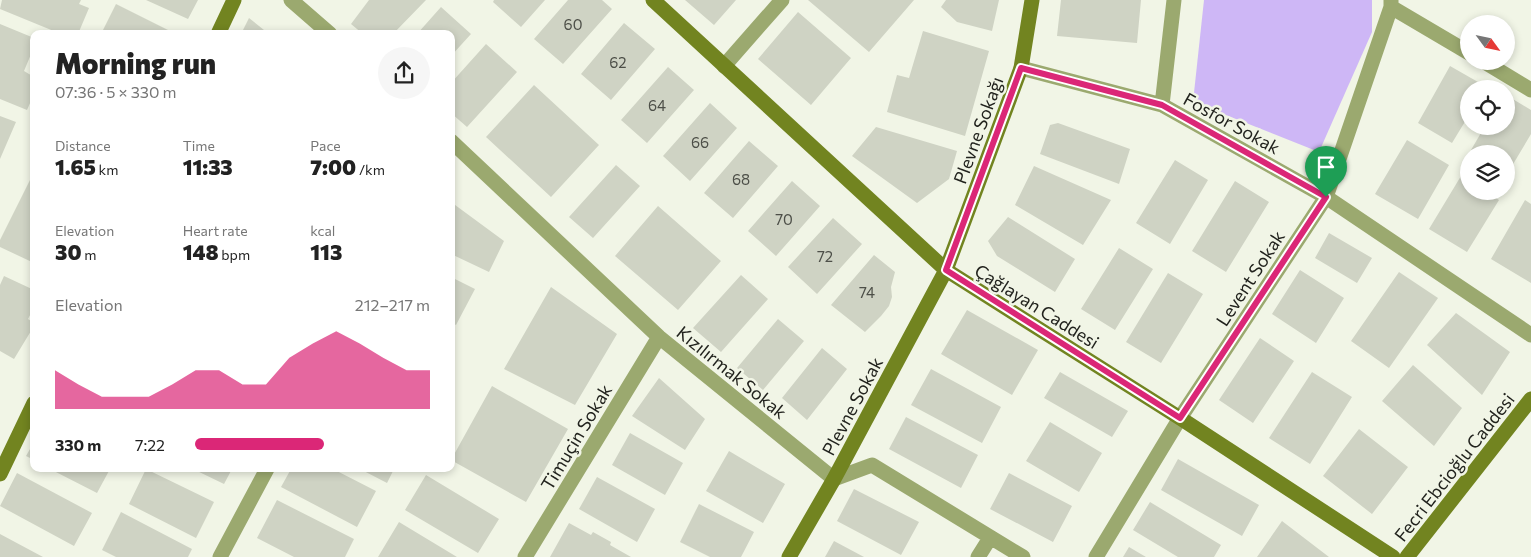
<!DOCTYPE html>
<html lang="en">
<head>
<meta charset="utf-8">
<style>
  :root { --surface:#fff; --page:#f6f6f6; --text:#222; --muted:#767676; --accent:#db2777 }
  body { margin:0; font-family:Commissioner,sans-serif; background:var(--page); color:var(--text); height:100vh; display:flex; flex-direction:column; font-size:19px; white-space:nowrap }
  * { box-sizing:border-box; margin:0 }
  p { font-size:16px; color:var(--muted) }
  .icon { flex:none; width:28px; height:28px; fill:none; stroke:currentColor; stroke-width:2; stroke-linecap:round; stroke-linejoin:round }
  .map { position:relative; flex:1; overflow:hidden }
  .drawer { position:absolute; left:30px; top:30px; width:425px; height:442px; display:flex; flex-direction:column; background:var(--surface); border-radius:10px; box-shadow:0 2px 8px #0003 }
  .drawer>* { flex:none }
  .needle { width:32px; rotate:123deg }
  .buttons { position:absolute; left:1460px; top:15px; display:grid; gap:10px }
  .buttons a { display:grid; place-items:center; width:55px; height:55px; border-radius:50%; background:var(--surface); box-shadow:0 2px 8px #0003; font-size:25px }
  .pin { position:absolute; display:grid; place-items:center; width:42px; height:42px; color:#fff; margin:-51px -21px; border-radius:50% 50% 50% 0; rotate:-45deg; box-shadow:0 0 5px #0007 }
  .pin .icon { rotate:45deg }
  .round { display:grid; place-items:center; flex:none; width:52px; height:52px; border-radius:26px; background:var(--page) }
  .head { display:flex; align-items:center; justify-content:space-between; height:85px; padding:0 25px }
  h1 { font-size:28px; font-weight:800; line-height:38px }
  .metrics { display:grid; grid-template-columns:repeat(3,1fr); gap:8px; height:85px; padding:5px 25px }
  .metrics div { display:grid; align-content:center }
  .metrics b { font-size:21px; font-weight:800 }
  .metrics small { font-size:14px; font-weight:400 }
  .metrics p { font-size:14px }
  .chart { height:140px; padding:10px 25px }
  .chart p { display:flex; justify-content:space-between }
  .chart svg { width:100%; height:90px; margin-top:5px; fill:var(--accent); opacity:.7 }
  ul { padding:0 25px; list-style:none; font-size:16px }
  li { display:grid; grid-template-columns:80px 60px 1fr; align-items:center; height:38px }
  li i { height:12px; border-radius:6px; background:var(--accent) }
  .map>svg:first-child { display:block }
  .green { fill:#ceb7f6 }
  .building { fill:#cfd3c4 }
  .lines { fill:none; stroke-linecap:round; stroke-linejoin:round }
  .street { stroke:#9ba96f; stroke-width:15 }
  .secondary { stroke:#728420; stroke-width:15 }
  .route-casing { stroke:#fff; stroke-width:10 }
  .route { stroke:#db2777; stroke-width:6 }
  .labels { text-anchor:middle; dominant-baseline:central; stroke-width:5; stroke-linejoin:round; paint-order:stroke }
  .number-label { font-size:15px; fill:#4d4f48 }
  .street-label { font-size:18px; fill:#22231e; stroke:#f1f5e6 }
</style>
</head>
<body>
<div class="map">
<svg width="1531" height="557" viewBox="0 0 1531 557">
  <rect width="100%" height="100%" fill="#f1f5e6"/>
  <!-- green -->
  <path class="green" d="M1204 0H1372V32L1319 152 1193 102Z"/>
  <!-- building -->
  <path class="building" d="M2 0H81L79 4 89 8 78 34H61L0 9Z
    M146 0H198L188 19Z
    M369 0H426L393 34H363L351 24Z
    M494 0H545L521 27 493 2Z
    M568 0H602L612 9 563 64 534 39Z
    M685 0H736L714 25Z
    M808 0H914L869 52Z
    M946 0H999L992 31 957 22 941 7Z
    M1061 0H1141L1137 43 1057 36Z
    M116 4 176 34H101Z
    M441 7 471 34 451 56V34H417Z
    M798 12 851 58 811 105 758 59Z
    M249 18 269 34H241Z
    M624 23 655 49 611 100 581 74Z
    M0 24 34 38V47L24 71 34 77V94L27 110 0 99Z
    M923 31 989 51 965 136 887 112 897 75 909 78Z
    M486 44 517 72 467 127 451 113V83Z
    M1450 66 1485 86 1484 89H1469V115L1452 143 1418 123Z
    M668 67 694 90 647 143 621 120Z
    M534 85 599 145 551 197 486 137Z
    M1506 95 1531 110V134L1509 171 1506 170V154H1478L1471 150 1485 126H1506Z
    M710 103 737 128 690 181 663 156Z
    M0 116 16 122 0 159Z
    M1058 123 1130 149 1119 184 1040 154 1050 125Z
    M876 127 957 151 949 179 917 203 852 156Z
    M1407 140 1449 165 1418 219 1375 194Z
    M749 141 778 166 733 218 704 193Z
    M1175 160 1208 180 1170 244 1136 223Z
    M616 165 640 186 593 238 569 217Z
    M1034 166 1111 200 1083 245 1015 205Z
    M34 172V263L0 247V240Z
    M1461 176 1469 181V191H1486L1499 200 1467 252 1429 229Z
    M792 181 820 206 776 256 748 231Z
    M1235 181 1269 202 1226 272 1192 251Z
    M1525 200 1531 204V283L1491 259Z
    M451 202 504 241 489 272 451 254Z
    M658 206 721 261 678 310 615 256Z
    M1008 217 1075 259 1055 292 997 256 988 241Z
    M833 218 862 244 817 294 788 267Z
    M1329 233 1372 258 1357 283 1315 258Z
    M1119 248 1153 269 1115 330 1081 309Z
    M874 255 895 272 891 287 892 297 889 306 881 316 865 332 831 305Z
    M1300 270 1344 298 1316 343 1272 314Z
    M1399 272 1438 298 1389 368 1351 341Z
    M1168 273 1203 294 1161 363 1126 342Z
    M741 275 768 299 721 352 693 328Z
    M4 276 34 290V307L28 319 34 323V326L14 359 0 351V285Z
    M451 277 475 289 456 325 451 322Z
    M551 287 617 334 575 405 504 369Z
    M967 310 1038 350 1012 395 941 354Z
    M1456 313 1510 352 1482 395 1427 345Z
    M778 319 804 341 763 390 737 368Z
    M1260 338 1294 361 1253 423 1219 400Z
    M822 348 847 369 807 420 782 398Z
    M1413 365 1462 408 1434 446 1382 401Z
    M931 369 1001 407 982 443 911 405Z
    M1060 372 1128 411 1112 437 1044 398Z
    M1312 372 1352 397 1310 464 1269 438Z
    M659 378 705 419 685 450 632 416Z
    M492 386 568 429 526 502 451 460Z
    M906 417 978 455 961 488 889 449Z
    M1050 422 1102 453 1079 492 1026 461Z
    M1359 429 1408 467 1372 514 1323 476Z
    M630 433 683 463 665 495 612 465Z
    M34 442V460L26 456Z
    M729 451 785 484 763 523 706 491Z
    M1178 459 1259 505 1242 536 1161 490Z
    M50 469H110L97 493Z
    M146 469 214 502 196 538 129 504Z
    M193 469H232L224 484Z
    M291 469H333L376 491 357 527 281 487Z
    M360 469H394L387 483Z
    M17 473 92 513 74 546 0 506Z
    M1009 473 1072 506 1053 542 990 509Z
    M426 475 499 519 478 553 405 510Z
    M597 477 655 509 637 542 579 509Z
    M854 489 919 522 901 555 837 521Z
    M277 500 354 539 345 557H294L257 538Z
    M1150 502 1221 545 1214 557H1178L1133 530Z
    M699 504 754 532 741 557H710L680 542Z
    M121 512 192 549 188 557H116L102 550Z
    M1282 521 1329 557H1257Z
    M399 522 457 557H378Z
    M569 523 591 535 593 532 611 542 610 545 631 557H550Z
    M0 534 43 557H0Z
    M834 541 864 557H825Z
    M1129 547 1146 557H1123Z"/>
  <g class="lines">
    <!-- street -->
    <path class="street" d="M291 0 330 34
      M1391 7 1469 53
      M1483 61 1531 90
      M724 66 782 0
      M1021 68 1162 105 1326 197 1531 335
      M1162 105 1174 0
      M451 141 659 337 834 479 872 465 1023 557
      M220 557 267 469
      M525 557 659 337
      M978 557 990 538
      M1096 557 1180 418 1326 197 1391 7V0"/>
    <!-- secondary -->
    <path class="secondary" d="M653 0 946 270 1180 418 1393 557
      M218 34 234 0
      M0 474 34 403
      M789 557 834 479 946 270 1021 68 1032 0
      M1407 557 1531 399"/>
  </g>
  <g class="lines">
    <!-- route casing -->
    <g class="route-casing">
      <path id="route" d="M1021 68 1162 105 1326 197 1180 418 946 270Z"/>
    </g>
    <!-- route -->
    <use href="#route" class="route"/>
  </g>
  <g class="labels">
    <!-- number labels -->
    <g class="number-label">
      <text x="573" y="24">60</text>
      <text x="618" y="62">62</text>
      <text x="657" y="105">64</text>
      <text x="700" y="142">66</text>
      <text x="741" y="179">68</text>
      <text x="784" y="219">70</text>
      <text x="825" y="256">72</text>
      <text x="867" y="292">74</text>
    </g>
    <!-- street labels -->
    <g class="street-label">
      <text transform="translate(1232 123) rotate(29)">Fosfor Sokak</text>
      <text transform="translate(978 130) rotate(-70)">Plevne Sokağı</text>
      <text transform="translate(1250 278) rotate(-57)">Levent Sokak</text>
      <text transform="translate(1037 306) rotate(32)">Çağlayan Caddesi</text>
      <text transform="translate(732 372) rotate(39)">Kızılırmak Sokak</text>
      <text transform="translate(852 406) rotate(-62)">Plevne Sokak</text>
      <text transform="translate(576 437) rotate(-59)">Timuçin Sokak</text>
      <text transform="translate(1454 467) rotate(-52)">Fecri Ebcioğlu Caddesi</text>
    </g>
  </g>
</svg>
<div class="buttons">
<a><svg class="needle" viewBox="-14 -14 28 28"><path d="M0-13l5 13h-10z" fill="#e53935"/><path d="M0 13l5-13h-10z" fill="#767676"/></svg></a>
<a><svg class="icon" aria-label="locate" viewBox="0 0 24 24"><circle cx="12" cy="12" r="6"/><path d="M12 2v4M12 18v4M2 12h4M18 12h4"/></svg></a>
<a><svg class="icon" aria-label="layers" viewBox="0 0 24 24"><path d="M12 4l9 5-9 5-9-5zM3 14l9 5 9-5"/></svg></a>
</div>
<div class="pin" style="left:1326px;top:197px;background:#1e9e55"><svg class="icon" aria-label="arrive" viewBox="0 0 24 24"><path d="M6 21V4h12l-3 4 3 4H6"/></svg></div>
<section class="drawer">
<div class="head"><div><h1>Morning run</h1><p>07:36 · 5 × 330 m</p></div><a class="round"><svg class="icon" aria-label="share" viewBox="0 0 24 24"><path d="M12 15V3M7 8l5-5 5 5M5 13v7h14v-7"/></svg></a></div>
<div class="metrics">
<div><p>Distance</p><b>1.65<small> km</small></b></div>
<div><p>Time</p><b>11:33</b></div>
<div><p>Pace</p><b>7:00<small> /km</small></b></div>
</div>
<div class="metrics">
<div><p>Elevation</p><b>30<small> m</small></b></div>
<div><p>Heart rate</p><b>148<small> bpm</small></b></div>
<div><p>kcal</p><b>113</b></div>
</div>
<div class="chart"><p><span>Elevation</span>212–217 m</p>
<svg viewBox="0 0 160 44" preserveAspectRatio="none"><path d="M0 44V25L10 32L20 38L30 38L40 38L50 32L60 25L70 25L80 32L90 32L100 19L110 12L120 6L130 12L140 19L150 25L160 25V44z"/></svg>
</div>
<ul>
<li><b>330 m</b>7:22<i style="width:55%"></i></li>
</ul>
</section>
</div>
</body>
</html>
